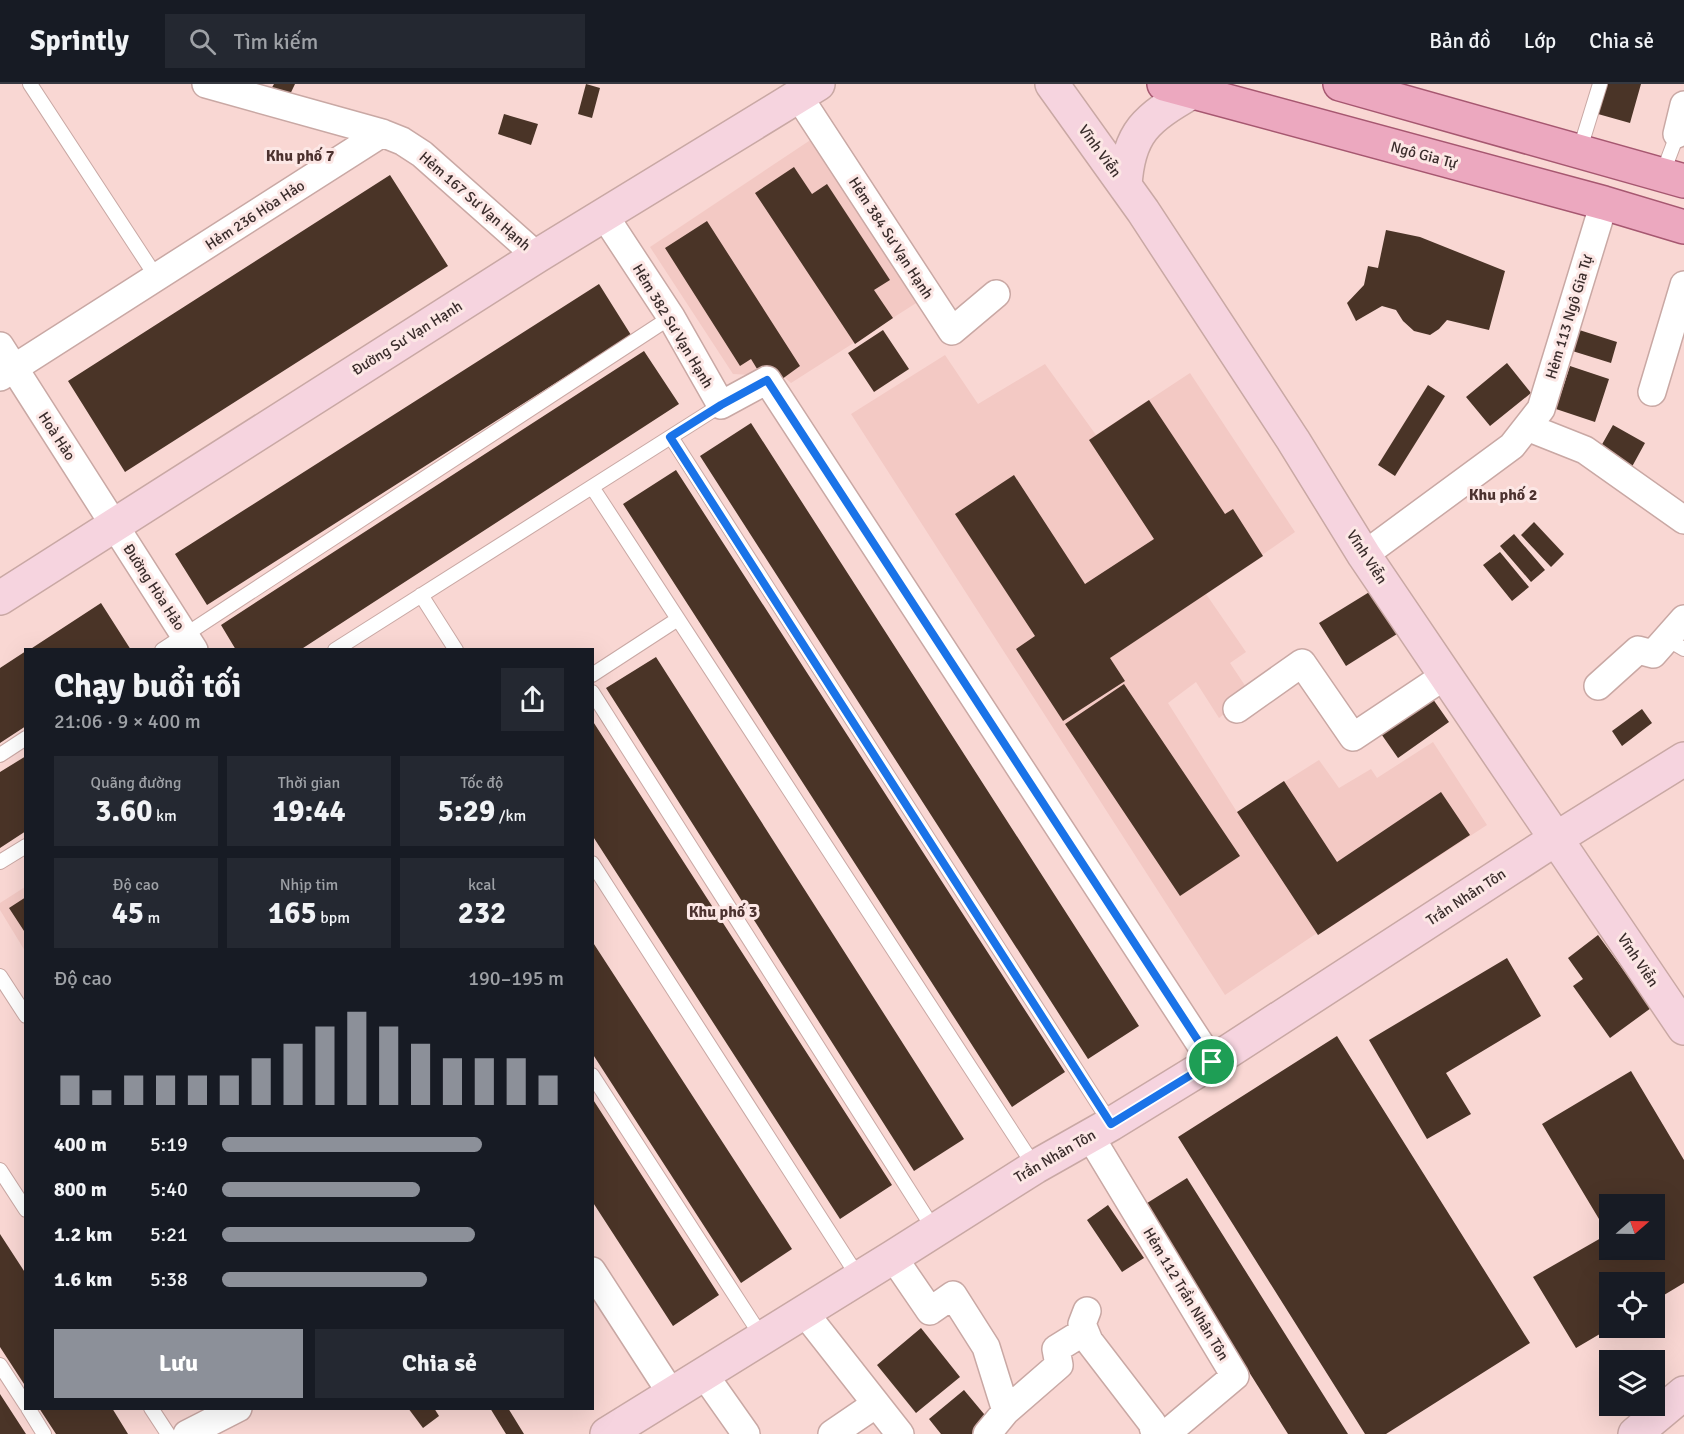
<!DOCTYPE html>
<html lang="vi">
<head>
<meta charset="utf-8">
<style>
  :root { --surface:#171b24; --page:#242831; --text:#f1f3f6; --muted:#9ea1a6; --line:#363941; --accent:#8c9099 }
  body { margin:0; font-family:Signika,sans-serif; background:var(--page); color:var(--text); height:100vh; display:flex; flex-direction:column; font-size:22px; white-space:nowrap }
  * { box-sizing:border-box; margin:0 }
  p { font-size:20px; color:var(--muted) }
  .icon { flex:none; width:33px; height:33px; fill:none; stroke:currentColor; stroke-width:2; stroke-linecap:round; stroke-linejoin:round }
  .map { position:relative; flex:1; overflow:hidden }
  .drawer { position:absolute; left:24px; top:564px; width:570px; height:762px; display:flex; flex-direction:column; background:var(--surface); border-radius:0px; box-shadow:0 6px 24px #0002 }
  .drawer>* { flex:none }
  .needle { width:39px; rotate:70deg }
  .tools { position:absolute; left:1599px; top:1110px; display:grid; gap:12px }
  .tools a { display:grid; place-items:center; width:66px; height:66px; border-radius:0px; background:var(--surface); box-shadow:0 6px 24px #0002; font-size:30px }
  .pin { position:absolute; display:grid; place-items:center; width:51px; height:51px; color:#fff; margin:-26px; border:3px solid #fff; border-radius:50%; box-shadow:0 2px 6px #0007 }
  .round { display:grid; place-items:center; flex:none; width:63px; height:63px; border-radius:0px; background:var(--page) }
  .summary { display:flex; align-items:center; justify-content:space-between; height:102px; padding:0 30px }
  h1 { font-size:33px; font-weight:800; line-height:45px }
  .metrics { display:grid; grid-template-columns:repeat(3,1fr); gap:9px; height:102px; padding:6px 30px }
  .metrics div { display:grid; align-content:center; border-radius:0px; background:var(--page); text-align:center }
  .metrics b { font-size:30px; font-weight:800 }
  .metrics small { font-size:16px; font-weight:400 }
  .metrics p { font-size:16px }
  .chart { height:168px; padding:12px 30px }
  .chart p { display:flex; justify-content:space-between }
  .chart svg { width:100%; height:108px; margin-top:6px; stroke:var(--accent); stroke-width:6 }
  .cta { display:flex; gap:12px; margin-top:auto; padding:12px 30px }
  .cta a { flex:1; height:69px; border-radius:0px; background:var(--accent); color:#fff; font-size:24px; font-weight:800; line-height:69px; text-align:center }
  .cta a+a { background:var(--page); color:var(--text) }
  ul { padding:0 30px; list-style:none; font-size:20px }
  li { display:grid; grid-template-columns:96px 72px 1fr; align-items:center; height:45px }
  li i { height:15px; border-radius:8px; background:var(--accent) }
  header { display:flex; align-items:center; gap:36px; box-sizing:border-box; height:84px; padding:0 30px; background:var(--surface); border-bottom:2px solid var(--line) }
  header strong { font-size:28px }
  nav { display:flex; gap:33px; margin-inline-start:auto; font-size:21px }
  .search { width:420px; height:54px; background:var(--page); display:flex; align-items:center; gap:15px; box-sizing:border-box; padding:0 21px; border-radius:0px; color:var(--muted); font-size:22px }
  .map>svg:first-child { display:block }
  .built { fill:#f3c9c4 }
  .building { fill:#4a3427; fill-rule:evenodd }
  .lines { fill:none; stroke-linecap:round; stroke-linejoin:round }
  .lane-casing { stroke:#c9a8a4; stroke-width:16 }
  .street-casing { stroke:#c9a8a4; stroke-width:30 }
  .secondary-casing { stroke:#c9a8a4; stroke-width:36 }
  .primary-casing { stroke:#a65770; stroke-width:36 }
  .lane { stroke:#fff; stroke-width:14 }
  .street { stroke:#fff; stroke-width:27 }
  .secondary { stroke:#f6d4df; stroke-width:33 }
  .primary { stroke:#eca8bf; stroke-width:33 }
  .route-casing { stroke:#fff; stroke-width:12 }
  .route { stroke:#1a73e8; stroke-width:8 }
  .labels { text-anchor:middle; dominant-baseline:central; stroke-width:6; stroke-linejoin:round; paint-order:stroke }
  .street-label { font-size:15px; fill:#3a2d2c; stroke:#fce7e5 }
  .neighbourhood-label { font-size:16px; font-weight:bold; fill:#4c322f; stroke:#fce7e5 }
</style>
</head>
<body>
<header>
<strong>Sprintly</strong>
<div class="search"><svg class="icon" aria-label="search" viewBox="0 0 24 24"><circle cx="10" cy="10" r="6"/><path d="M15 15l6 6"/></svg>Tìm kiếm</div>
<nav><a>Bản đồ</a><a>Lớp</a><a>Chia sẻ</a></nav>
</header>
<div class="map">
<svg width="1684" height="1350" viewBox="0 0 1684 1350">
  <rect width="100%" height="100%" fill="#f9d7d3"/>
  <!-- built -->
  <path class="built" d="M818 51 924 214 791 299 784 293 733 290 650 163Z
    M945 271 978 320 1045 280 1096 351 1190 289 1295 448 1206 510 1246 568 1230 579 1250 609 1219 634 1196 598 1168 619 1237 728 1319 676 1339 704 1371 685 1377 694 1433 658 1487 741 1318 851 1317 849 1225 911 851 330Z
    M25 803V867L0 826V819Z"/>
  <!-- building -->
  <path class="building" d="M274 0H295L285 21 267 12Z
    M586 0 600 4 592 34 578 30Z
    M1606 0H1641L1630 39 1598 30Z
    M504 30 538 40 531 61 498 50Z
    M794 83 812 110 827 100 890 196 874 206 893 234 855 260 755 109Z
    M390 91 448 182 125 388 68 297Z
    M707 137 800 282 778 298 762 293 751 275 740 282 665 164Z
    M1386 146 1420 153 1505 187 1489 246 1447 236 1439 245 1430 251 1414 247 1403 237 1396 226 1382 222 1356 237 1347 219 1364 201 1368 182 1378 184Z
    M599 200 631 251 207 521 175 470Z
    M1573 244 1617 258 1611 279 1566 265Z
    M883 246 909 285 874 308 848 269Z
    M644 267 679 320 300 566H236L221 541Z
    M1507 279 1531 309 1490 342 1466 313Z
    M1570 282 1609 295 1595 338 1556 325Z
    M1428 301 1445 312 1395 392 1378 381Z
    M1149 316 1225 430 1233 425 1263 472 1110 574 1125 597 1063 637 1016 565 1035 552 955 430 1014 391 1085 500 1154 455 1089 356Z
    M751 339 1139 942 1088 975 700 372Z
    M1613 341 1645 359 1628 390 1596 371Z
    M676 386 1065 988 1012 1023 623 420Z
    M1534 438 1564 470 1551 483 1521 451Z
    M1514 450 1545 486 1531 498 1500 462Z
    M1500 468 1529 503 1512 517 1483 481Z
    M1371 507 1397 550 1346 582 1319 539Z
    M101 519 131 566H29Z
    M26 567V642L0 659V584Z
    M656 573 964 1055 914 1087 606 604Z
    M1124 600 1240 772 1180 812 1065 640Z
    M1428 608 1449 638 1398 674 1377 644Z
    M1642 625 1652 639 1622 662 1612 647Z
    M592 636 892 1101 840 1135 592 751Z
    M26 672V747L0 764V688Z
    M1284 697 1337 778 1441 708 1470 751 1318 851 1237 728Z
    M26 813V850L9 824Z
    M1598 851 1651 924 1610 954 1573 902 1583 895 1568 874Z
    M592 857 792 1165 741 1199 592 969Z
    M1507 874 1541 932 1446 989 1471 1030 1427 1055 1369 956Z
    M1337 952 1530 1259 1386 1350H1365L1178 1053Z
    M1631 987 1684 1076V1199L1654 1217V1198H1610V1244L1576 1264 1533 1193 1608 1150 1542 1040ZM1610 1120H1654V1166H1610Z
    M592 1014 719 1211 673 1242 592 1117Z
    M1187 1094 1348 1350H1288L1144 1121Z
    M1108 1121 1144 1174 1122 1188 1087 1136Z
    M0 1150 26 1190V1303L0 1263Z
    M921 1244 960 1293 916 1329 877 1281Z
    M964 1306 989 1336 972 1350H941L929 1335Z
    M0 1310 26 1350H0Z
    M39 1324H112L128 1350H56Z
    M408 1324H434L439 1332 423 1344Z
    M490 1324H508L524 1350H506Z"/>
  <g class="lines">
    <!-- lane casing -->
    <g class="lane-casing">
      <path id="lane" d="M30 0 157 194
        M1579 68 1600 0
        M1662 91 1679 46
        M671 353 1111 1040
        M592 403 1035 1083
        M421 511 456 566
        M1667 555 1684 565
        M162 566 671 233
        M335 566 721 321
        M592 591 678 535
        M592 608 935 1147
        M0 671 26 654
        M0 778 26 762
        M592 779 859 1194
        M0 892 26 932
        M592 991 762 1253
        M0 1086 26 1126
        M0 1281 26 1321
        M28 1324 44 1350
        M151 1324 168 1350"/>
    </g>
    <!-- street casing -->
    <g class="street-casing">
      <path id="street" d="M206 0 382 49 402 57 422 70 537 172
        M799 13 952 247 996 210
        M1677 50 1684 21
        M604 131 671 233 721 321 767 296 1212 978
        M0 262 194 566
        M0 293 382 49
        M1652 308 1684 201
        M1527 343 1585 366 1684 436
        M1364 471 1512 362 1541 325 1604 119
        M1598 602 1638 566 1653 570 1684 535
        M1237 625 1302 579 1353 653 1446 591
        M1090 1052 1235 1292 1166 1350
        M893 1173 930 1227 953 1211 986 1263 1006 1327
        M592 1187 671 1309
        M1087 1227 1082 1240 1089 1257 1152 1339 1155 1350
        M804 1228 900 1350
        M703 1289 746 1350
        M187 1350 238 1324
        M832 1350 876 1320
        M987 1350 1006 1327 1059 1281 1056 1265 1085 1247"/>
    </g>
    <!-- secondary casing -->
    <g class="secondary-casing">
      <path id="secondary" d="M1052 0 1143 127 1293 356 1364 471 1684 944
        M1125 102C1128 48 1147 34 1192 8
        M0 514 537 172 818 0
        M607 1350 893 1173 1035 1083 1111 1040 1212 978 1557 754 1684 675
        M1635 1350 1684 1309"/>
    </g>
    <!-- primary casing -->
    <g class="primary-casing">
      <path id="primary" d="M1164 0 1604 119 1684 143
        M1340 0 1684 97"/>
    </g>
    <!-- lane -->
    <use href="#lane" class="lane"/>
    <!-- street -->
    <use href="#street" class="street"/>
    <!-- secondary -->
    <use href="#secondary" class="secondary"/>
    <!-- primary -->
    <use href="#primary" class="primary"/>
  </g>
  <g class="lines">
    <!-- route casing -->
    <g class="route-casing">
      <path id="route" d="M767 296 1212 978 1111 1040 670 353 721 321Z"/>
    </g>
    <!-- route -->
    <use href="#route" class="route"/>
  </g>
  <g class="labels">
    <!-- street labels -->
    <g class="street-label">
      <text transform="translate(1100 67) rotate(54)">Vĩnh Viễn</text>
      <text transform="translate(1424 71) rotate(15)">Ngô Gia Tự</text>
      <text transform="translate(475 117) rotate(41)">Hẻm 167 Sư Vạn Hạnh</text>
      <text transform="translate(255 131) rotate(-33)">Hẻm 236 Hòa Hảo</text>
      <text transform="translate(891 154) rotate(57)">Hẻm 384 Sư Vạn Hạnh</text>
      <text transform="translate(1569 233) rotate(-73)">Hẻm 113 Ngô Gia Tự</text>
      <text transform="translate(673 242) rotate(59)">Hẻm 382 Sư Vạn Hạnh</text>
      <text transform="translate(407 254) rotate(-32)">Đường Sư Vạn Hạnh</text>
      <text transform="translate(57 352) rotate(57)">Hoà Hảo</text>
      <text transform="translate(1367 473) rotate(57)">Vĩnh Viễn</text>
      <text transform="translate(154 503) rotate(57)">Đường Hòa Hảo</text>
      <text transform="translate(1466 813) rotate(-33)">Trần Nhân Tôn</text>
      <text transform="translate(1638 876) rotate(56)">Vĩnh Viễn</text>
      <text transform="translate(1055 1072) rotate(-30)">Trần Nhân Tôn</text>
      <text transform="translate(1186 1210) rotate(59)">Hẻm 112 Trần Nhân Tôn</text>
    </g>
    <!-- neighbourhood labels -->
    <g class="neighbourhood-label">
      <text x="300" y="72">Khu phố 7</text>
      <text x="1503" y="411">Khu phố 2</text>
      <text x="723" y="828">Khu phố 3</text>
    </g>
  </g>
</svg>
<div class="tools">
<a><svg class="needle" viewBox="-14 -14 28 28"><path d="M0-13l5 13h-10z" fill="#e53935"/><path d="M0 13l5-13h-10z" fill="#9ea1a6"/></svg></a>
<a><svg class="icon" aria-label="locate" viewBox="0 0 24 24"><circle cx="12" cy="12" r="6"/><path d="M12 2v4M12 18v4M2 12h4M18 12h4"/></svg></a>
<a><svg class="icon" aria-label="layers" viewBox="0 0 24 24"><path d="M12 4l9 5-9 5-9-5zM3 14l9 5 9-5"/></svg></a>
</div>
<div class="pin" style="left:1212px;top:978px;background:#1e9e55"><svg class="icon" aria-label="arrive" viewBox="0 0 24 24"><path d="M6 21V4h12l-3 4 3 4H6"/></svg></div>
<section class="drawer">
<div class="summary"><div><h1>Chạy buổi tối</h1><p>21:06 · 9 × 400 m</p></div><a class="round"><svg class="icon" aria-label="share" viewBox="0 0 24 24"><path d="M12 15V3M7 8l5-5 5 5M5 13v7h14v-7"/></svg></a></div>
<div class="metrics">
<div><p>Quãng đường</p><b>3.60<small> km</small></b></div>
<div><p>Thời gian</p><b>19:44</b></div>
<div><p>Tốc độ</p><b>5:29<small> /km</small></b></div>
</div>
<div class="metrics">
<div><p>Độ cao</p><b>45<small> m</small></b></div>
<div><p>Nhịp tim</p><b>165<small> bpm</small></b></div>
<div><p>kcal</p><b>232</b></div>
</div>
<div class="chart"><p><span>Độ cao</span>190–195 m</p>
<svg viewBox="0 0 160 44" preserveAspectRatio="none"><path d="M5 44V32M15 44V38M25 44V32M35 44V32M45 44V32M55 44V32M65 44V25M75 44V19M85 44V12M95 44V6M105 44V12M115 44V19M125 44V25M135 44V25M145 44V25M155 44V32"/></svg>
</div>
<ul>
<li><b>400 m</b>5:19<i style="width:76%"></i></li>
<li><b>800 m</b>5:40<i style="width:58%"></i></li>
<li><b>1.2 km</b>5:21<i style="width:74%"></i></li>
<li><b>1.6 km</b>5:38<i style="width:60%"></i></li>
</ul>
<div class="cta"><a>Lưu</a><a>Chia sẻ</a></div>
</section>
</div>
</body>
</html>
